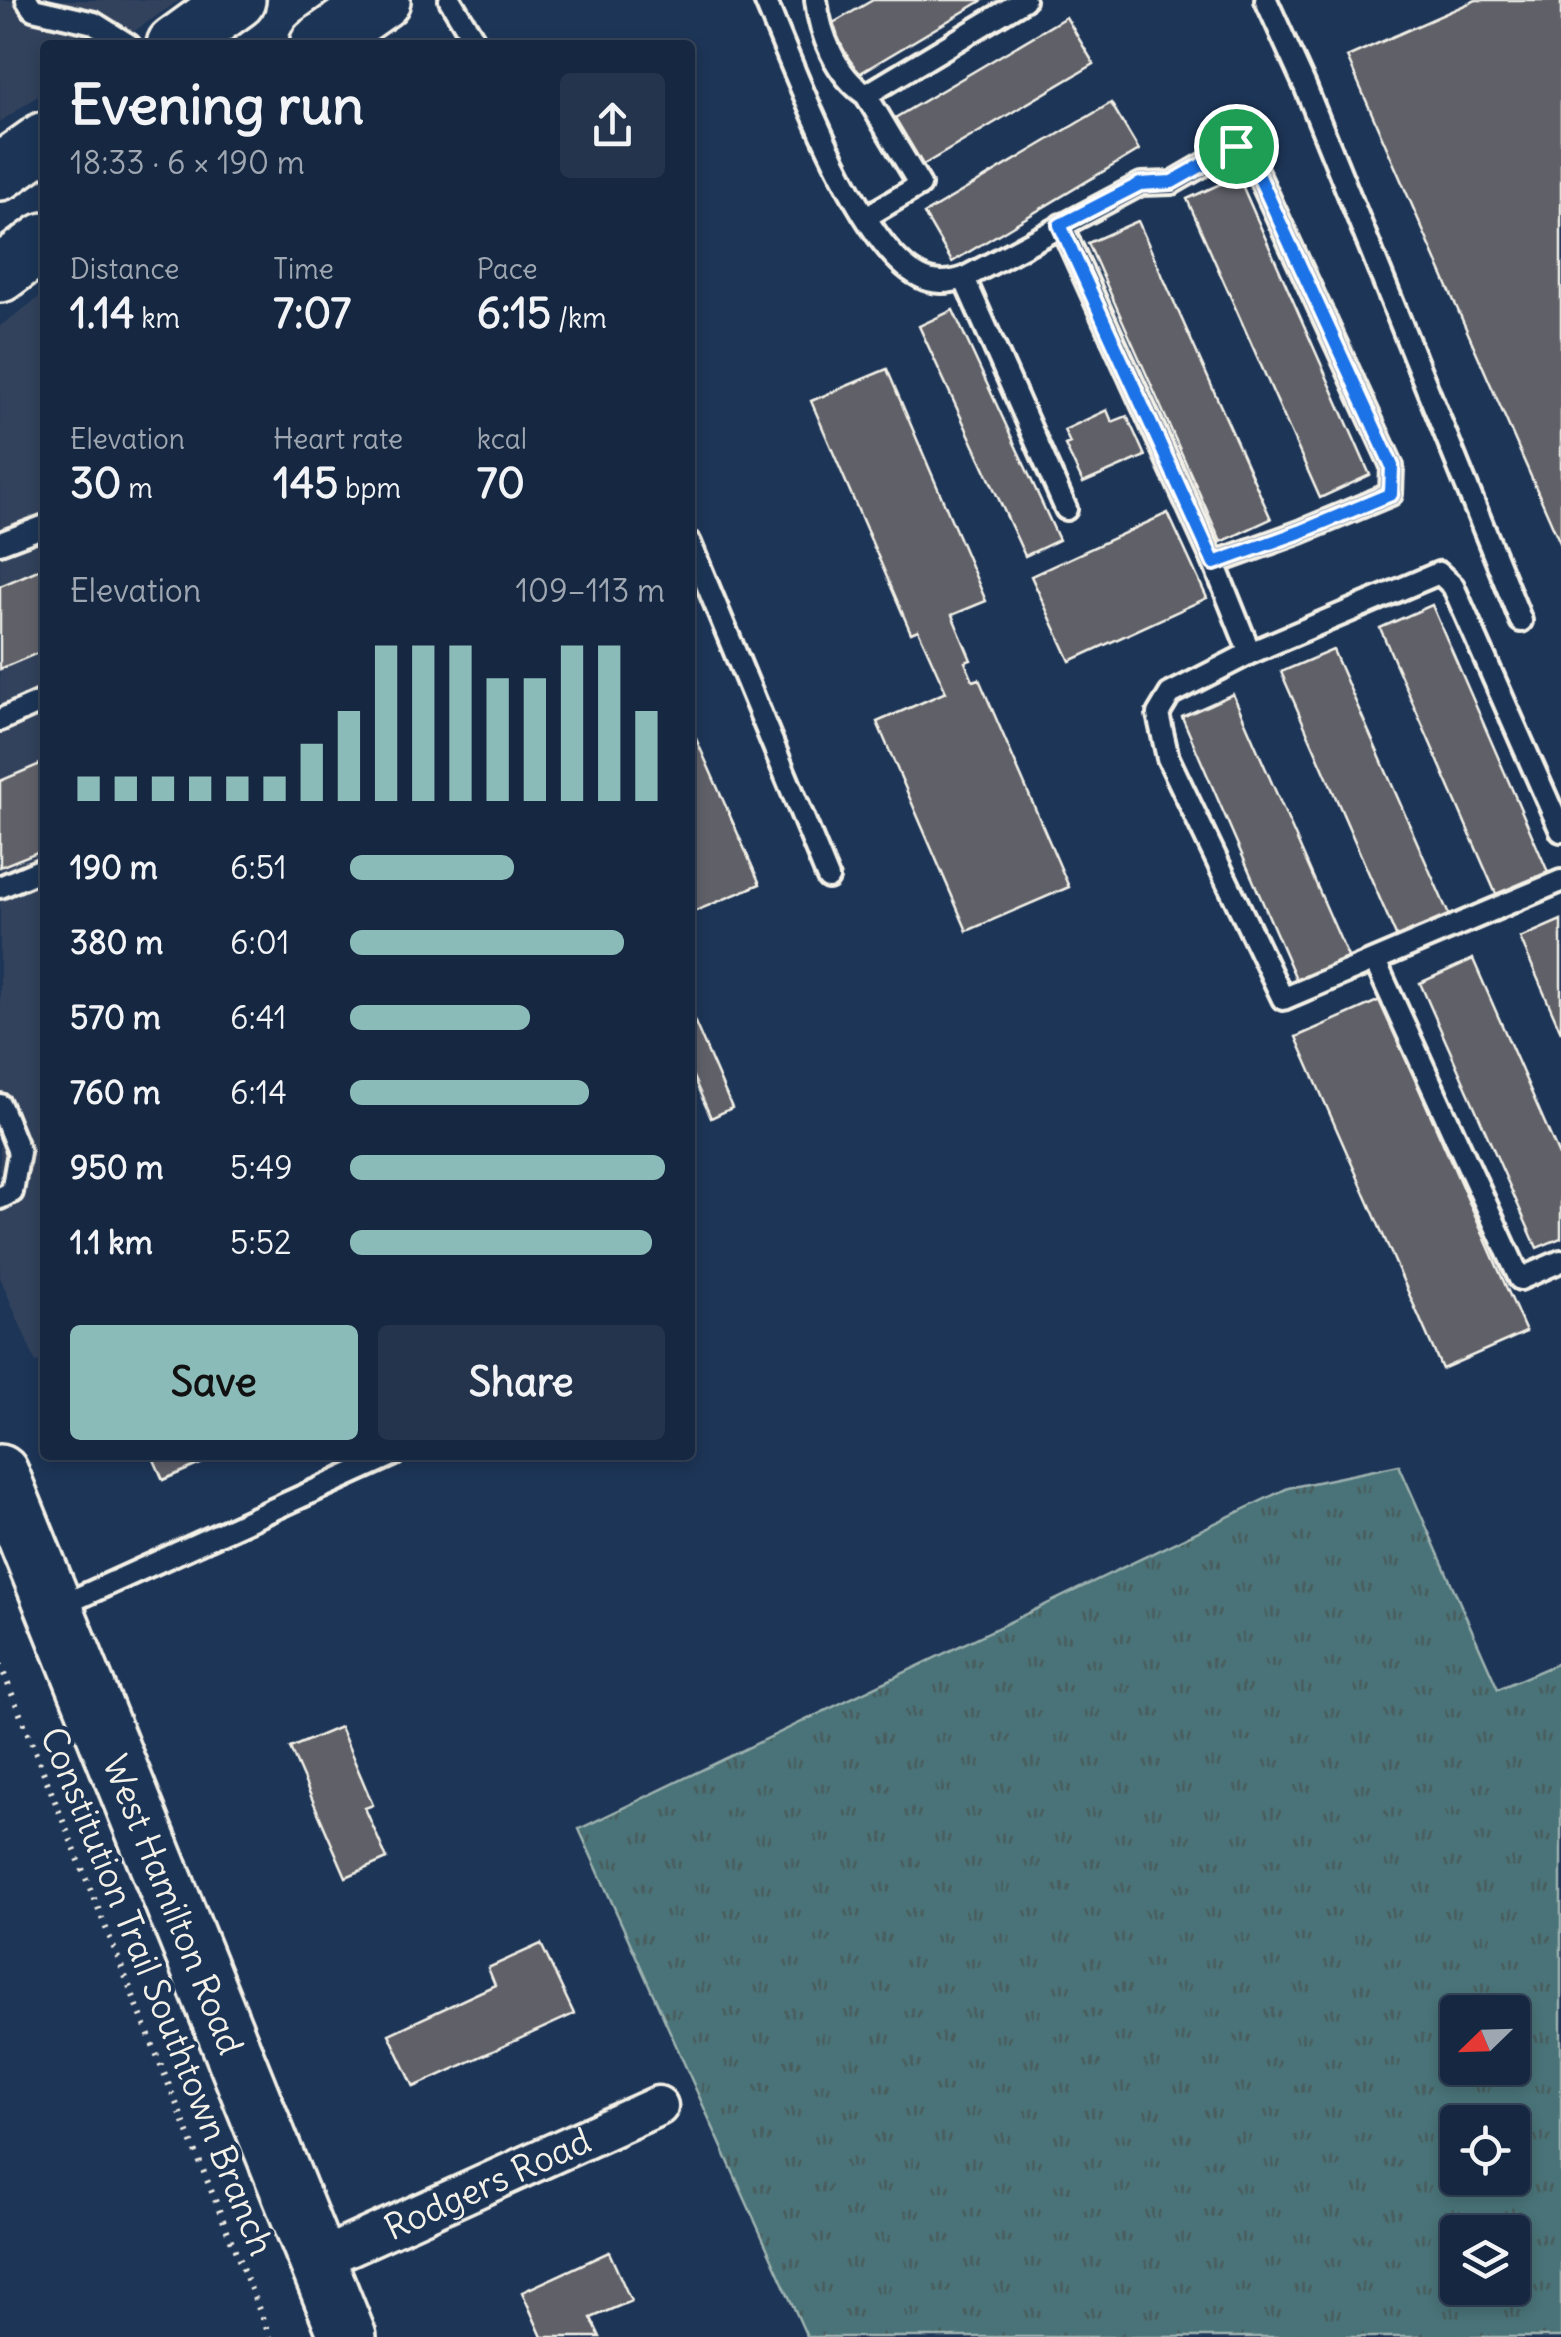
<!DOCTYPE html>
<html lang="en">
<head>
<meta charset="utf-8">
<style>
  :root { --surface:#162841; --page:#23344c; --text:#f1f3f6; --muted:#9ea6b1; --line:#35445a; --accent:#8bbbb9 }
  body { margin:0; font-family:Delius,sans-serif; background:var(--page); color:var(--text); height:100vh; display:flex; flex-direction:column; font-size:38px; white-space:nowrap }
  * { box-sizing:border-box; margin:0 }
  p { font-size:32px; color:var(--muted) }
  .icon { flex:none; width:55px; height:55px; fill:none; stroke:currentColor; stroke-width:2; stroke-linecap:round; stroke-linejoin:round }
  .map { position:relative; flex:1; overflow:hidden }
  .panel { position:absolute; left:40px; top:40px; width:655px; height:1420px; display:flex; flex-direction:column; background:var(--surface); border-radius:10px; box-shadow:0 5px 15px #0003,0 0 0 2px var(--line) }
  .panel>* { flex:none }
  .needle { width:65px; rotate:247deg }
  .buttons { position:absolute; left:1440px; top:1995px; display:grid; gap:20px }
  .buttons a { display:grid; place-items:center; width:90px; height:90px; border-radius:10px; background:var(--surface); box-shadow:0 5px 15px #0003,0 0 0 2px var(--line); font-size:50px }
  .pin { position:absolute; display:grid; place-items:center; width:85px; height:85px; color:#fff; margin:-42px; border:5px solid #fff; border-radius:50%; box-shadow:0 2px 10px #0007 }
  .round { display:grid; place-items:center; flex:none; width:105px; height:105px; border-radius:10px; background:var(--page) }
  .overview { display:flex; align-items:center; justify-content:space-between; height:170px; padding:0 30px }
  h1 { font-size:55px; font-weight:800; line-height:75px }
  .stats { display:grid; grid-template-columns:repeat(3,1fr); gap:15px; height:170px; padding:10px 30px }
  .stats div { display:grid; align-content:center }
  .stats b { font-size:42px; font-weight:800 }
  .stats small { font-size:28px; font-weight:400 }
  .stats p { font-size:28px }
  .chart { height:280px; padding:20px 30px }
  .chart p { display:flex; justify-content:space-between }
  .chart svg { width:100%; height:180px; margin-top:10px; stroke:var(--accent); stroke-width:6 }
  .cta { display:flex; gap:20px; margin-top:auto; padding:20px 30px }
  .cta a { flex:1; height:115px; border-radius:10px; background:var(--accent); color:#111; font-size:40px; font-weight:800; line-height:115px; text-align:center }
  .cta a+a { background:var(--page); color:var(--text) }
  ul { padding:0 30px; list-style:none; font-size:32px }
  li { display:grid; grid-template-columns:160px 120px 1fr; align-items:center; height:75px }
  li i { height:25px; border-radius:12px; background:var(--accent) }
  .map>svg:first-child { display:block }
  .built { fill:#30425c }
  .grass { fill:url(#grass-tufts); stroke:#9eb2b0; stroke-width:2.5; fill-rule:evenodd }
  .building { fill:#5e6068; stroke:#f4f1e8; stroke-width:2.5 }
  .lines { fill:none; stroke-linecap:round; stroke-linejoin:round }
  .lane-casing { stroke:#f4f1e8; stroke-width:28 }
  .street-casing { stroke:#f4f1e8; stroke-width:45 }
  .secondary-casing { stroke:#f4f1e8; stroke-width:62 }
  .highway-casing { stroke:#f4f1e8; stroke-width:62 }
  .path { stroke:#f4f1e8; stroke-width:6; stroke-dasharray:2.5 8; stroke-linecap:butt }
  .lane { stroke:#1d3557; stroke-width:20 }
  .street { stroke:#1d3557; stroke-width:38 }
  .secondary { stroke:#1d3557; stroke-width:55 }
  .highway { stroke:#1d3557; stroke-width:55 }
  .route-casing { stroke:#fff; stroke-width:20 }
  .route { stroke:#1a73e8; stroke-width:12 }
  .labels { text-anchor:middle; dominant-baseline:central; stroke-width:8; stroke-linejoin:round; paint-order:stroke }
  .street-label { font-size:35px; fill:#f4f1e8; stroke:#1d3557 }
</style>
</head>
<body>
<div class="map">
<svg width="1561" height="2337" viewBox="0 0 1561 2337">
  <defs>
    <pattern id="grass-tufts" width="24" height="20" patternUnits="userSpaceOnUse" patternTransform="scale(2.5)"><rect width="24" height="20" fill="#497378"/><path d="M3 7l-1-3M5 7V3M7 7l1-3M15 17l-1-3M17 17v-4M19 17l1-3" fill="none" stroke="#495b5c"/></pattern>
  </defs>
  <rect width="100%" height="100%" fill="#1d3557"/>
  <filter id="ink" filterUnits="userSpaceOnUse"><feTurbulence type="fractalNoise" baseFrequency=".01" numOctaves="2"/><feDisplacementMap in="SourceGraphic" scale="20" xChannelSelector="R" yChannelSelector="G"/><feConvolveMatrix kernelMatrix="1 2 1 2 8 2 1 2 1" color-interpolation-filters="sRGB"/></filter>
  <g filter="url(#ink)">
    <!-- built -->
    <path class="built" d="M0 0H180L114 45H45V91L0 122Z
      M45 293V1359L36 1363 0 1277V326Z"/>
    <!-- grass -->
    <path class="grass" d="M1399 1465 1498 1689 1561 1662V2337H807L579 1829 1288 1488ZM1458 2012H1512V2068H1458ZM1458 2122H1512V2178H1458ZM1458 2232H1512V2288H1458Z"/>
    <!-- building -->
    <path class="building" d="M873 0H983L857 75 828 26Z
      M1476 0H1561V545L1347 57Z
      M1066 17 1094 64 923 165 895 118Z
      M1111 103 1139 150 952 262 924 214Z
      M1238 176 1370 475 1320 498 1187 199Z
      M1138 221 1271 519 1221 542 1088 243Z
      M953 310 1059 540 1025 556 919 326Z
      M887 369 986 601 952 615 971 660 965 662 973 681 979 679 1069 887 967 931 877 722 946 692 918 630 911 633 811 401Z
      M1107 410 1112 422 1127 416 1145 456 1083 483 1065 445 1070 443 1064 430Z
      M1168 513 1207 598 1070 661 1031 576Z
      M45 567V650L0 669V586Z
      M1432 605 1548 872 1496 894 1380 628Z
      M1333 650 1449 915 1397 938 1281 672Z
      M1233 694 1349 959 1297 981 1182 717Z
      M690 725 760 884 691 913 690 911Z
      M45 762V849L0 867V781Z
      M1561 920V1032L1520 938Z
      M1473 959 1561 1160V1238L1537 1248 1420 983Z
      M1380 1000 1526 1332 1442 1369 1296 1037Z
      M690 1011 732 1108 711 1118 690 1070Z
      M152 1455H221L163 1480Z
      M340 1727 373 1805 365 1808 387 1859 346 1877 290 1748Z
      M541 1944 574 2014 414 2087 389 2034 495 1985 488 1968Z
      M609 2252 631 2301 591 2318 600 2337H542L522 2292Z"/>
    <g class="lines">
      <!-- lane casing -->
      <g class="lane-casing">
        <path id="lane" d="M27 0 33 9 94 23 129 45
          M450 0 477 45
          M765 0C793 66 858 245 919 276 933 284 949 283 964 278L1141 184 1172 183 1236 146 1251 159 1392 466 1391 494 1300 532 1214 563 1061 225
          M816 0C820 35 836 75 866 95
          M1266 0 1305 86 1521 621
          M866 217 920 185 866 95 1024 0
          M964 278 1066 509
          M0 543 45 526
          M690 543 828 878
          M1214 563 1250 653
          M0 720 45 700
          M1561 831 1453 586 1439 573 1250 653 1170 694 1158 714 1168 758 1283 999 1561 881
          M0 887 45 868
          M1375 961 1520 1279 1561 1261
          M0 1105 19 1152 12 1192 0 1198
          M56 1608 393 1455"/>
      </g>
      <!-- street casing -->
      <g class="street-casing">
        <g id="street">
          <path id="s1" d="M316 2261 658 2106"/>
        </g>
      </g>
      <!-- secondary casing -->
      <g class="secondary-casing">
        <g id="secondary">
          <path id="s2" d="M0 1473 348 2337"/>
        </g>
      </g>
      <!-- highway casing -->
      <g class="highway-casing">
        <path id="highway" d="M175 45 237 0
          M318 45 382 0
          M0 172 45 140
          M0 274 45 241"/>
      </g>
      <!-- path -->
      <path class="path" d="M0 1664 270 2337"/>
      <!-- lane -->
      <use href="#lane" class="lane"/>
      <!-- street -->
      <use href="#street" class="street"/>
      <!-- secondary -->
      <use href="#secondary" class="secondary"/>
      <!-- highway -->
      <use href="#highway" class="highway"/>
    </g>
  </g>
  <g class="lines" filter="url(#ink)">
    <!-- route casing -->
    <g class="route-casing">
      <path id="route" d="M1236 146 1251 159 1392 466 1391 494 1300 532 1214 563 1060 225 1140 184 1172 182Z"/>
    </g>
    <!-- route -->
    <use href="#route" class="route"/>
  </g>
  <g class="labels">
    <!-- street labels -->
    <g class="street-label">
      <text stroke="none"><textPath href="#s2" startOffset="465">West Hamilton Road</textPath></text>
      <text transform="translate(158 1991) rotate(68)">Constitution Trail Southtown Branch</text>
      <text stroke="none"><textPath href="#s1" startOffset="188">Rodgers Road</textPath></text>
    </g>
  </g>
</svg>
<div class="buttons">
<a><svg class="needle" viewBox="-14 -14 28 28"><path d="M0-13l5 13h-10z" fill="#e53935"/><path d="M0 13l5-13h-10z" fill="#9ea6b1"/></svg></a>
<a><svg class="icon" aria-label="locate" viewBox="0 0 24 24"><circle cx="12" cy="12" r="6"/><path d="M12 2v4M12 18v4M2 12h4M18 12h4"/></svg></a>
<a><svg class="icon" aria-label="layers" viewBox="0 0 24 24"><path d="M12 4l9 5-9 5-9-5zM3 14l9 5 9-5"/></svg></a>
</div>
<div class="pin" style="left:1236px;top:146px;background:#1e9e55"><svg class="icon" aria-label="arrive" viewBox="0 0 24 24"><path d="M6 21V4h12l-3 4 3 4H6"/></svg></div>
<section class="panel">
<div class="overview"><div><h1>Evening run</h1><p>18:33 · 6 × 190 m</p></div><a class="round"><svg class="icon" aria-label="share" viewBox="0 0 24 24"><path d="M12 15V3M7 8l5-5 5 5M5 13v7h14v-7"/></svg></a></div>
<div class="stats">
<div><p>Distance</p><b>1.14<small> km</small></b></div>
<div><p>Time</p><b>7:07</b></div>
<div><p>Pace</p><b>6:15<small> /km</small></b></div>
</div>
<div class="stats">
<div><p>Elevation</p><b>30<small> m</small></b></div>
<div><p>Heart rate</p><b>145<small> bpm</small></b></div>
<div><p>kcal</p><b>70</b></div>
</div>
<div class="chart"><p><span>Elevation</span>109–113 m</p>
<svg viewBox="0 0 160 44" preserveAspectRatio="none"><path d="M5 44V38M15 44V38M25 44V38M35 44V38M45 44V38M55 44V38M65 44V30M75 44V22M85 44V6M95 44V6M105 44V6M115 44V14M125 44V14M135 44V6M145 44V6M155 44V22"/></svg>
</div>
<ul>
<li><b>190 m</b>6:51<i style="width:52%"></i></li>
<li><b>380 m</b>6:01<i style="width:87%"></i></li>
<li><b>570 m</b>6:41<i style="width:57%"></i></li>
<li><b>760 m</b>6:14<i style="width:76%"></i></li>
<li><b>950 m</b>5:49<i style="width:100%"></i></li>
<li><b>1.1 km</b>5:52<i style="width:96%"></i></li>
</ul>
<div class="cta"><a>Save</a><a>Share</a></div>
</section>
</div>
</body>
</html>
